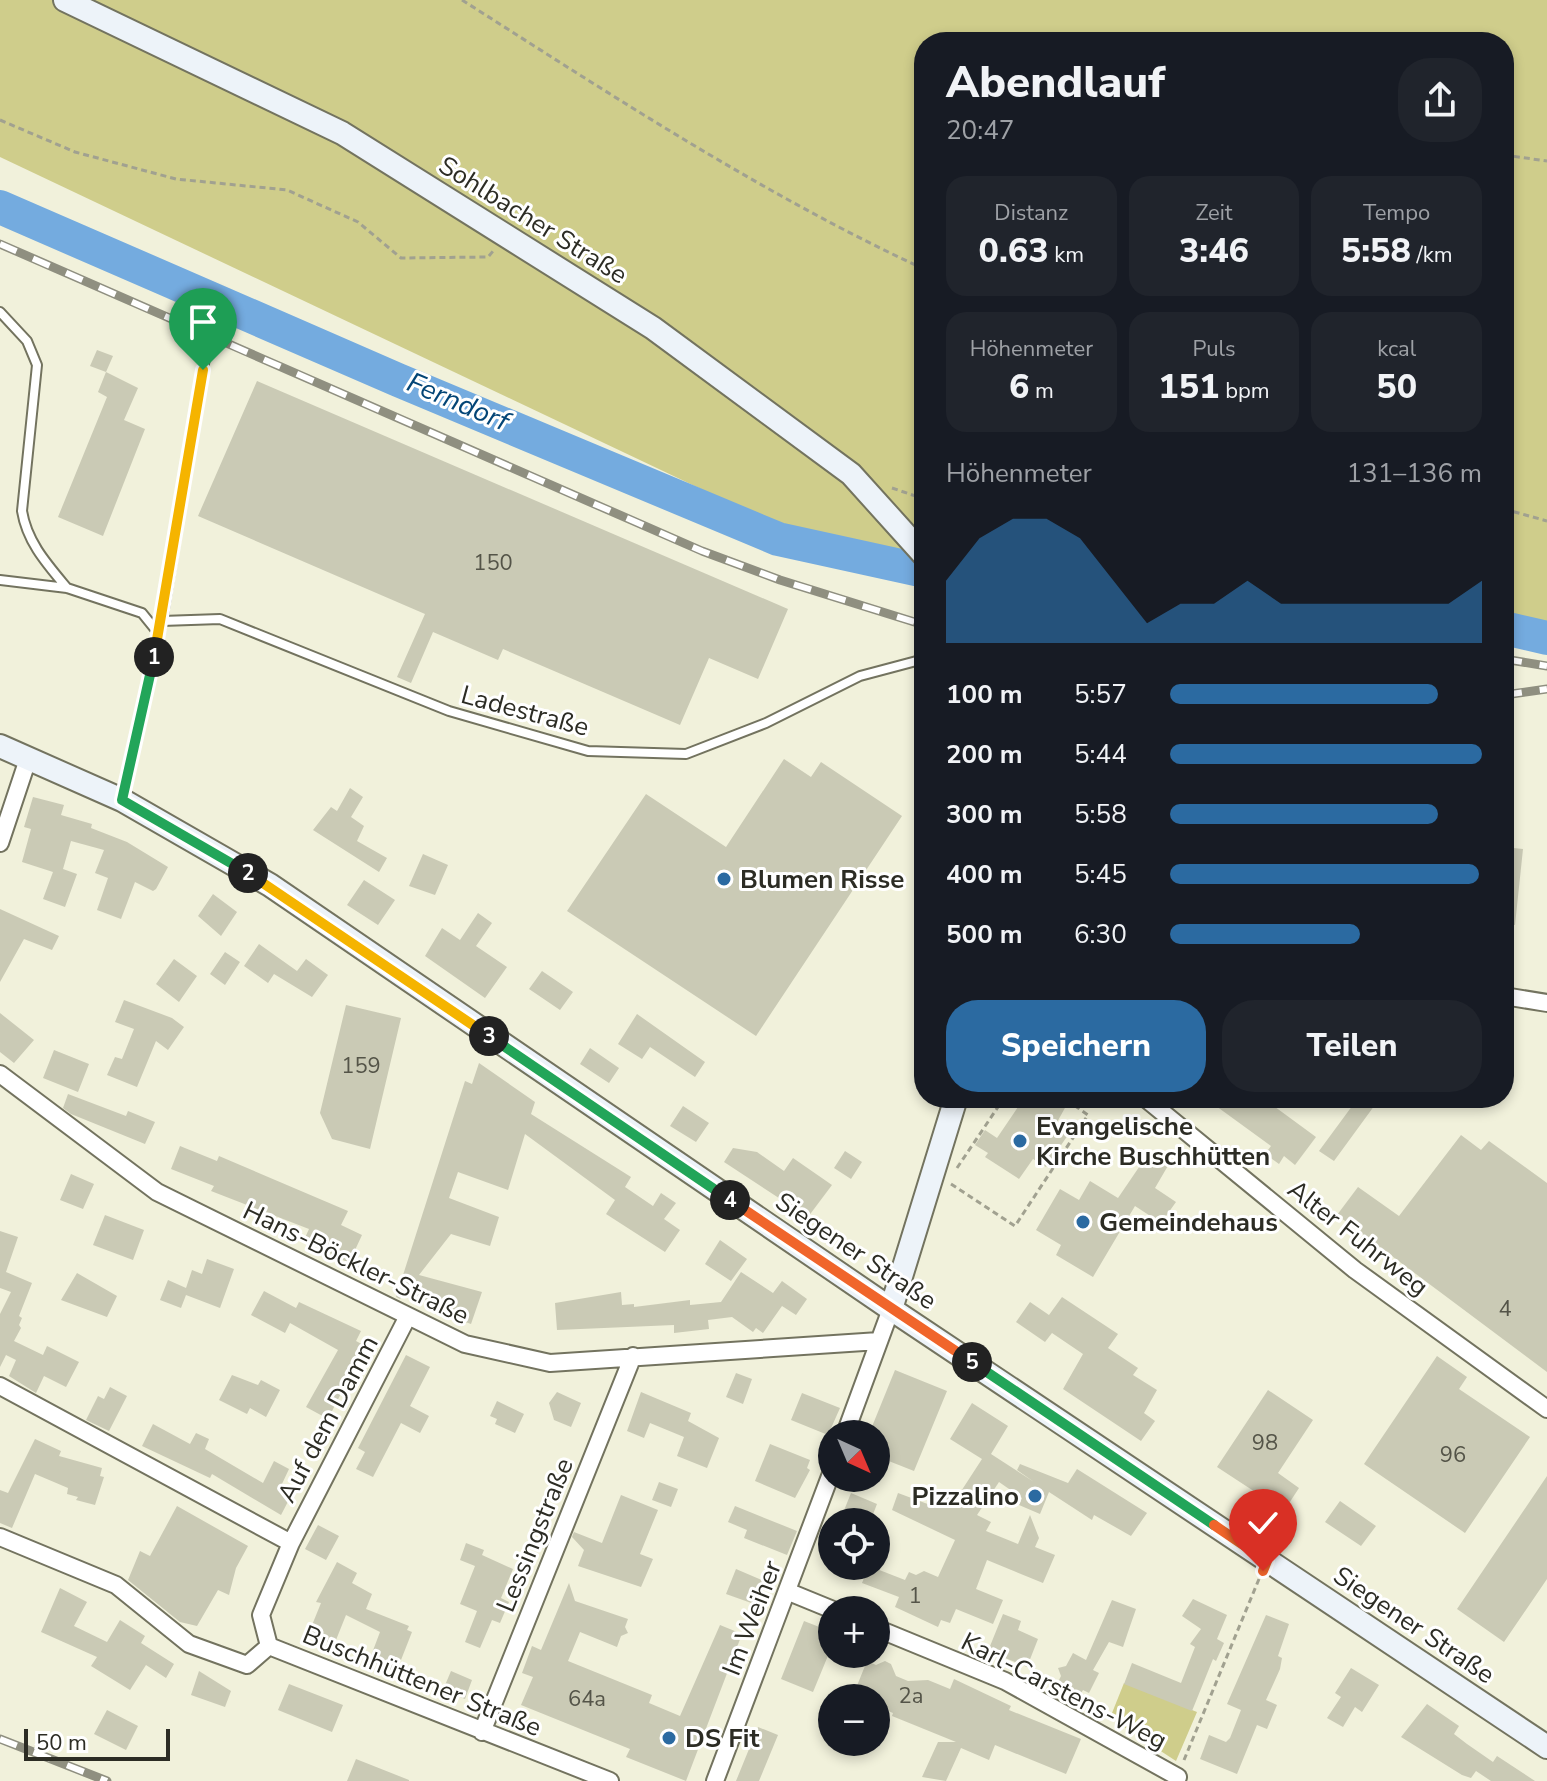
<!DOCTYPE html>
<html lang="de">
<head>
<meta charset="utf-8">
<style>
  :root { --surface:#171b24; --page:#20242c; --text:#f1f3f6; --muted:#9ea1a6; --accent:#2b6aa1 }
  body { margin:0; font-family:"Nunito Sans",sans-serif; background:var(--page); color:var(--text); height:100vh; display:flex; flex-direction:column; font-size:30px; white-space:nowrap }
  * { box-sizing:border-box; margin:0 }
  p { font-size:26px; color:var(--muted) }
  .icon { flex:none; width:44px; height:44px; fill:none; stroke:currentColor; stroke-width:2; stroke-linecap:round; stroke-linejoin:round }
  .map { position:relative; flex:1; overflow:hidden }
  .drawer { position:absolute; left:914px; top:32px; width:600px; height:1076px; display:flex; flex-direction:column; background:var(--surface); border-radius:32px; box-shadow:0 4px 12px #0003 }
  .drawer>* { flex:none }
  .needle { width:52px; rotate:136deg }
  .controls { position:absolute; left:818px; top:1420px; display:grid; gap:16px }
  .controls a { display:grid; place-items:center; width:72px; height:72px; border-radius:50%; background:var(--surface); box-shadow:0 4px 12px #0003; font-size:40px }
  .scale { position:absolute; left:24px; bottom:20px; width:146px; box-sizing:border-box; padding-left:8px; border:4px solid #2c2c24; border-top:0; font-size:22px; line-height:28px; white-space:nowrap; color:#2c2c24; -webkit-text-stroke:6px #fff; paint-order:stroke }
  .pin { position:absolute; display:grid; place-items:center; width:68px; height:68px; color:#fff; margin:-82px -34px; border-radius:50% 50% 50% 0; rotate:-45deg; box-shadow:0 0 8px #0007 }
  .pin .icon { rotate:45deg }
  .km { position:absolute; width:40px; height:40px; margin:-20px; border-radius:50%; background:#222; color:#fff; font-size:22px; line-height:40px; text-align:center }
  .round { display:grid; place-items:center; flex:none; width:84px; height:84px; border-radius:32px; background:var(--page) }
  .head { display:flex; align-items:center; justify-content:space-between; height:136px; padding:0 32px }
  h1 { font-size:44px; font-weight:800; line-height:60px }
  .metrics { display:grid; grid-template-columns:repeat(3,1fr); gap:12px; height:136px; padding:8px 32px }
  .metrics div { display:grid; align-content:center; border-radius:20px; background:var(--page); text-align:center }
  .metrics b { font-size:34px; font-weight:800 }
  .metrics small { font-size:22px; font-weight:400 }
  .metrics p { font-size:22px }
  .chart { height:224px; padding:16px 32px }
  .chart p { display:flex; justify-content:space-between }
  .chart svg { width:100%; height:144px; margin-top:8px; fill:var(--accent); opacity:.7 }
  .button { display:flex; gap:16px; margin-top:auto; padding:16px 32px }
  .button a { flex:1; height:92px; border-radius:32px; background:var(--accent); color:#fff; font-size:32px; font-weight:800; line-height:92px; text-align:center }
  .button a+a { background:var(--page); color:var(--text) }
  ul { padding:0 32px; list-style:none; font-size:26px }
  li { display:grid; grid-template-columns:128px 96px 1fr; align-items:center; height:60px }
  li i { height:20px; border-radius:10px; background:var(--accent) }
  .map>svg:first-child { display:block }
  .green { fill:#cfcd8b }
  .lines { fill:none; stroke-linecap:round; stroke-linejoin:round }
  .river { stroke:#74abdf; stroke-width:34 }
  .building { fill:#cacab5 }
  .lane-casing { stroke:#73735f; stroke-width:12 }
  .street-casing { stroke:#73735f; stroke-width:20 }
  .secondary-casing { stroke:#73735f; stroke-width:26 }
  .path { stroke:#a1a190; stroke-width:3; stroke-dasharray:6 4; stroke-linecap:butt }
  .lane { stroke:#fff; stroke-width:8 }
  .street { stroke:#fff; stroke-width:16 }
  .secondary { stroke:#edf3f9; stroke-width:22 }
  .rail-casing { stroke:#8f8f80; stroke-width:9 }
  .rail { stroke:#fff; stroke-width:6; stroke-dasharray:18; stroke-linecap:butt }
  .split-1-casing { stroke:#fff; stroke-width:16 }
  .split-2-casing { stroke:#fff; stroke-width:16 }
  .split-3-casing { stroke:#fff; stroke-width:16 }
  .split-4-casing { stroke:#fff; stroke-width:16 }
  .split-5-casing { stroke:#fff; stroke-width:16 }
  .split-6-casing { stroke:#fff; stroke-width:16 }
  .split-7-casing { stroke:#fff; stroke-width:16 }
  .split-1 { stroke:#f5b400; stroke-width:10 }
  .split-2 { stroke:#22a559; stroke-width:10 }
  .split-3 { stroke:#f5b400; stroke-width:10 }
  .split-4 { stroke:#22a559; stroke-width:10 }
  .split-5 { stroke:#f0652b; stroke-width:10 }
  .split-6 { stroke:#22a559; stroke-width:10 }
  .split-7 { stroke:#f0652b; stroke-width:10 }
  .poi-dot { fill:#2b6aa1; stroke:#fff; stroke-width:3 }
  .labels { text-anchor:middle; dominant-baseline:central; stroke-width:6; stroke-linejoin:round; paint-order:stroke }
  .number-label { font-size:22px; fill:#545448 }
  .street-label { font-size:26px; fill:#2c2c24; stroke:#fff }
  .poi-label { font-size:26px; font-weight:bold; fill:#2c2c24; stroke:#fff; text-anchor:start }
  .water-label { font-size:28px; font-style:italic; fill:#034576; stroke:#fff }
</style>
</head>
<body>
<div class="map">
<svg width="1547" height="1781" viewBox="0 0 1547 1781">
  <rect width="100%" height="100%" fill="#f1f1db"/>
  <!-- green -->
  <path class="green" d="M0 0H1547V652L1504 641V42H924V562L777 525 0 157Z
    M1124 1683 1197 1712 1176 1761 1110 1718Z"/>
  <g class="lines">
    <!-- river -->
    <path class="river" d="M0 207 398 380 778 539 924 571
      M1504 628 1547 638"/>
  </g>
  <!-- building -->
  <path class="building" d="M97 350 113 356 106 372 90 366Z
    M106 372 138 388 124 420 145 429 103 536 58 517 107 397 98 392Z
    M257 381 788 609 758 679 709 658 680 725 503 649 498 660 433 632 411 683 397 677 425 614 198 516Z
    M784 759 811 777 821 762 902 816 756 1036 567 911 646 794 726 847Z
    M350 788 363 797 351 817 364 826 357 841 387 858 379 872 313 830 331 807 337 811Z
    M33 797 64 805 61 815 92 824 91 828 127 842 168 867 156 889 153 891 135 882 121 919 97 910 108 878 95 873 104 850 71 841 63 869 77 874 65 907 43 899 53 872 22 862 31 829 24 827Z
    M1504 847 1523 849 1515 925 1504 924Z
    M423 854 448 865 435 895 409 886Z
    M364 880 395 900 378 925 347 905Z
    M213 894 237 912 221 936 198 916Z
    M0 909 59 936 52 950 24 939 0 982Z
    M478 913 492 923 476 946 507 967 485 998 425 956 442 928 460 940Z
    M259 944 297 971 306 959 328 975 312 997 274 974 268 983 244 966Z
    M225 952 240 962 225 985 210 974Z
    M174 959 197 976 179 1002 156 984Z
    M542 971 573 992 560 1010 529 989Z
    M124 1000 172 1018 184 1027 168 1050 156 1041 137 1087 107 1075 115 1057 122 1059 134 1029 115 1022Z
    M346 1005 401 1018 370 1149 332 1139 320 1113Z
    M0 1013 34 1040 14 1063 0 1052Z
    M637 1014 705 1062 695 1077 650 1047 642 1059 618 1044Z
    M590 1048 619 1068 609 1083 580 1064Z
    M54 1050 89 1064 78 1092 43 1078Z
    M479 1063 535 1102 531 1114 631 1177 625 1187 653 1206 661 1193 676 1203 664 1219 680 1230 665 1252 606 1214 615 1200 525 1134 508 1190 458 1172 449 1198 499 1217 490 1246 451 1234 419 1275 482 1292 471 1324 434 1311 436 1306 407 1290 400 1299 396 1297 465 1081 472 1084Z
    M68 1094 126 1116 128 1111 155 1122 145 1144 71 1114 63 1108Z
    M1024 1098H1054L1066 1106 1055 1126 1068 1135 1046 1167 1033 1159 1019 1179 985 1157 988 1153 975 1145 985 1130 997 1138Z
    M1205 1098H1263L1316 1137 1295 1165 1284 1156 1279 1164 1265 1154 1271 1146Z
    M1358 1098H1380L1334 1161 1319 1151Z
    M683 1106 709 1123 696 1142 670 1126Z
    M1461 1135 1481 1150 1489 1141 1547 1183V1372L1337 1215 1358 1187 1399 1216Z
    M180 1146 217 1161 219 1156 348 1211 341 1225 362 1235 349 1263 304 1240 309 1229 211 1191 214 1186 171 1169Z
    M733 1148 757 1152 784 1171 793 1158 832 1185 808 1217 724 1162Z
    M845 1151 862 1162 851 1179 834 1168Z
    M1150 1151 1169 1164 1155 1188 1176 1202 1161 1223 1135 1206 1093 1277 1056 1255 1061 1245 1036 1230 1060 1189 1079 1200 1090 1181 1118 1198Z
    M71 1174 94 1184 83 1209 60 1200Z
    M105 1215 144 1230 133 1260 93 1245Z
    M0 1231 18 1237 6 1272 32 1283 19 1316 22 1318 19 1325 21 1328 14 1341 43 1355 47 1346 79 1362 66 1387 44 1376 36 1393 9 1376 16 1360 6 1355 0 1367V1314L11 1292 0 1288Z
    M720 1240 747 1259 731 1281 705 1264Z
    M207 1259 234 1269 220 1308 186 1295 181 1308 160 1300 168 1280 186 1288 192 1270 202 1274Z
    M741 1272 773 1293 782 1281 807 1299 796 1315 782 1306 763 1333 756 1328 753 1332 732 1317 708 1320 709 1329 674 1333V1325L557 1330 555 1303 621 1292 622 1305 634 1304V1307L690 1300V1305L721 1302Z
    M77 1273 117 1296 107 1317 61 1300Z
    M264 1291 296 1308 299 1302 361 1331 356 1341 373 1350 363 1368 356 1364 328 1419 306 1407 338 1350 290 1323 285 1333 251 1315Z
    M1062 1297 1118 1334 1108 1348 1138 1368 1133 1375 1157 1390 1144 1413 1155 1421 1141 1441 1063 1389 1083 1354 1052 1333 1045 1342 1016 1322 1030 1302 1049 1315Z
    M406 1355 430 1367 410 1406 429 1416 420 1433 401 1423 373 1477 356 1469 365 1452 358 1448Z
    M1437 1356 1467 1377 1459 1389 1530 1437 1465 1533 1364 1464Z
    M895 1370 947 1391 914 1471 876 1456V1434H869Z
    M736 1373 752 1379 743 1404 726 1397Z
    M232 1375 258 1385 261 1380 280 1390 266 1417 250 1408 247 1414 219 1400Z
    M110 1387 127 1396 109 1431 86 1420 98 1396 104 1399Z
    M1268 1390 1313 1420 1278 1473 1299 1488 1284 1511 1217 1467Z
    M557 1392 581 1403 571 1427 554 1420 549 1403Z
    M641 1392 691 1413 688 1421 719 1438 707 1468 677 1456 684 1437 650 1423 644 1438 627 1431Z
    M802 1393 840 1408 828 1435 791 1420Z
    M497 1401 524 1414 515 1433 495 1424 497 1419 490 1416Z
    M972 1403 1008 1426 991 1454 1034 1482 1017 1470 1020 1464 1068 1483 1077 1469 1147 1513 1131 1536 1094 1515 1092 1520 1049 1492 1040 1514 1019 1505 1022 1498 999 1482 977 1515 991 1522 986 1531 1018 1544 1030 1515 1039 1538 1035 1547 1055 1555 1043 1583 987 1560 976 1589 1003 1600 993 1624 956 1609 950 1623 941 1620 938 1627 895 1607 899 1597 862 1583 869 1566 905 1580 909 1572 916 1575 924 1571 938 1577 955 1540 892 1510 898 1493 933 1506 939 1493 956 1499 982 1459 950 1439Z
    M153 1424 190 1444 196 1433 209 1439 205 1449 263 1483 274 1461 289 1469 281 1486 293 1492 281 1515 212 1474 210 1478 142 1446Z
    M35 1439 61 1451 59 1456 102 1468 100 1476 104 1477 95 1505 76 1500 78 1497 67 1494 68 1488 35 1474 12 1528 0 1523V1490L8 1493Z
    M770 1444 810 1460 807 1468 810 1470 795 1498 755 1481Z
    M1547 1476V1579L1504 1642 1457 1609Z
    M659 1482 678 1489 671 1507 652 1500Z
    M851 1493 877 1504 870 1522 841 1518Z
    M621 1495 658 1510 640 1554 653 1559 641 1587 578 1566 584 1550 572 1537 574 1532 602 1543Z
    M1340 1501 1376 1526 1361 1546 1325 1522Z
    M177 1506 248 1546 236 1568 229 1595 218 1590 197 1626 180 1622 128 1580 140 1551 150 1556Z
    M735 1506 797 1531 787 1555 744 1538 747 1530 728 1522Z
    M318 1525 339 1536 326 1560 305 1549Z
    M466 1543 484 1550 482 1555 513 1569 501 1598 509 1602 500 1623 492 1620 480 1648 465 1642 477 1611 460 1604 475 1566 460 1560Z
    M337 1562 357 1573 352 1583 372 1594 366 1609 409 1626 407 1630 412 1632 401 1660 396 1658 391 1670 369 1661 380 1632 346 1615 334 1645 308 1635 321 1603 316 1602Z
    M736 1569 764 1581 754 1604 726 1594Z
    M569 1583 575 1601 628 1619 625 1627 628 1633 621 1636 617 1647 580 1632 568 1661 652 1695 649 1703 680 1716 720 1625 742 1634 686 1781 626 1757 630 1749 521 1705 533 1677 522 1673 532 1646 541 1650Z
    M60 1588 87 1602 74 1626 107 1642 120 1620 145 1636 141 1643 174 1664 166 1678 146 1665 130 1690 91 1666 97 1657 41 1632Z
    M1193 1599 1227 1615 1217 1639 1224 1643 1216 1661 1213 1659 1192 1711 1124 1684 1132 1663 1181 1683 1195 1647 1190 1644 1201 1629 1182 1616Z
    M1112 1600 1136 1609 1128 1632 1123 1647 1109 1642 1093 1670 1099 1673 1089 1693 1083 1690 1080 1695 1057 1684 1061 1676 1058 1668 1066 1666 1073 1653 1086 1660Z
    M1003 1614 1021 1621 1018 1630 1038 1639 1027 1667 988 1651Z
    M1266 1615 1289 1624 1278 1656 1282 1658 1280 1669 1266 1700 1277 1705 1267 1729 1257 1725 1237 1774 1200 1759 1209 1735 1226 1742 1230 1738 1241 1710 1227 1704Z
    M804 1621 832 1632V1646L813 1692 781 1679Z
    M867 1661 876 1665 885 1661 891 1664 896 1676 908 1681 928 1680 950 1689 954 1679 1011 1706 1009 1710 1081 1739 1066 1774 995 1745 989 1760 961 1748 946 1781 922 1777 938 1742H956L892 1716 893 1713 876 1706V1698H852Z
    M1351 1668 1379 1685 1362 1712 1355 1707 1343 1727 1327 1718 1341 1697 1335 1693Z
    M199 1671 231 1691 225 1707 191 1695Z
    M451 1671 472 1680 465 1699 443 1690Z
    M289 1684 343 1705 332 1732 278 1710Z
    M1427 1704 1459 1726 1454 1734 1467 1744 1493 1762 1497 1756 1535 1781H1491L1476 1771 1471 1778 1462 1775 1401 1737Z
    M107 1710 138 1726 126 1750 94 1734Z
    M758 1727 778 1735 759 1781H736Z
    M356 1759 409 1780V1781H347Z"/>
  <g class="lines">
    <!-- lane casing -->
    <g class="lane-casing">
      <path id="lane" d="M0 312 27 341 37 365 22 511C27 542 47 564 67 588
        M0 580 67 588 142 613 159 634
        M162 621 220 619 449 711 588 751 686 754 766 723 860 676 924 659
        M122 799 162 621 205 358"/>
    </g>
    <!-- street casing -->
    <g class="street-casing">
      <path id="street" d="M0 843 28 759
        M1504 996 1547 1003
        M0 1074 157 1192 465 1344 550 1363 879 1341
        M1145 1098 1355 1270 1547 1409
        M407 1318 291 1543 261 1615 269 1646 610 1781
        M0 1386 291 1543
        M845 1434 891 1309
        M0 1537 116 1585 189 1644 247 1665 269 1646
        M789 1592 833 1610
        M876 1628 1005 1681 1178 1777
        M482 1732 633 1356
        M715 1781 832 1471"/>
    </g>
    <!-- secondary casing -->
    <g class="secondary-casing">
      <path id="secondary" d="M65 0 342 133 653 328 851 474 924 555
        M0 746 122 800 270 885 891 1309 1547 1747
        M891 1309 956 1098"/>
    </g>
    <!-- path -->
    <path class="path" d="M462 0C613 96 762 194 924 269
      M0 120 75 152 176 179 287 190 358 222 401 258 488 257 494 250
      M1504 155 1547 161
      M892 488 924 499
      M1504 509 1547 521
      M957 1168 1004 1098
      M951 1184 1015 1226 1088 1115 1064 1098
      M1184 1760 1259 1579"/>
    <!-- lane -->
    <use href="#lane" class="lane"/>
    <!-- street -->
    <use href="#street" class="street"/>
    <!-- secondary -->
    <use href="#secondary" class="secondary"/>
    <!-- rail casing -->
    <g class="rail-casing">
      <path id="rail" d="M0 244 702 551 780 580 924 625
        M1504 659 1547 666
        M1504 695 1547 689
        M0 1739 107 1781"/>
    </g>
    <!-- rail -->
    <use href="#rail" class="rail"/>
  </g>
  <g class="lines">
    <!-- split-1 casing -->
    <g class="split-1-casing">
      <path id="split-1" d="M154 657 203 370"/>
    </g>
    <!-- split-2 casing -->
    <g class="split-2-casing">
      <path id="split-2" d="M154 657 122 800 248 873"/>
    </g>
    <!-- split-3 casing -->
    <g class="split-3-casing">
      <path id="split-3" d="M248 873 489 1036"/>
    </g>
    <!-- split-4 casing -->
    <g class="split-4-casing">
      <path id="split-4" d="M489 1036 730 1200"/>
    </g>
    <!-- split-5 casing -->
    <g class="split-5-casing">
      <path id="split-5" d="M730 1200 972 1362"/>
    </g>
    <!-- split-6 casing -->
    <g class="split-6-casing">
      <path id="split-6" d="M972 1362 1214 1525"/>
    </g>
    <!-- split-7 casing -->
    <g class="split-7-casing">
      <path id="split-7" d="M1214 1525 1267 1561 1263 1571"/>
    </g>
    <!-- split-1 -->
    <use href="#split-1" class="split-1"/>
    <!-- split-2 -->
    <use href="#split-2" class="split-2"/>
    <!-- split-3 -->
    <use href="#split-3" class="split-3"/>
    <!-- split-4 -->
    <use href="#split-4" class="split-4"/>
    <!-- split-5 -->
    <use href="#split-5" class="split-5"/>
    <!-- split-6 -->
    <use href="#split-6" class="split-6"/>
    <!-- split-7 -->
    <use href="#split-7" class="split-7"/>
  </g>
  <!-- markers -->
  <g class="poi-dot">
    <circle cx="724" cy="879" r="8"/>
    <circle cx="1020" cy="1141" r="8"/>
    <circle cx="1083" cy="1222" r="8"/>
    <circle cx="1035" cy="1496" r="8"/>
    <circle cx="669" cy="1738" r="8"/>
  </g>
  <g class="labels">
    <!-- number labels -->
    <g class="number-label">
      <text x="493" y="563">150</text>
      <text x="361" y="1066">159</text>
      <text x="1505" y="1309">4</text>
      <text x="1265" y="1443">98</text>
      <text x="1453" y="1455">96</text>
      <text x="915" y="1596">1</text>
      <text x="911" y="1696">2a</text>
      <text x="587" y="1699">64a</text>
    </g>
    <!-- street labels -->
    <g class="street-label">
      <text transform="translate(533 220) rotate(32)">Sohlbacher Straße</text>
      <text transform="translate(525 711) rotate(15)">Ladestraße</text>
      <text transform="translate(1358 1238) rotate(38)">Alter Fuhrweg</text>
      <text transform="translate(856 1251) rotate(34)">Siegener Straße</text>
      <text transform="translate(356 1263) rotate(26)">Hans-Böckler-Straße</text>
      <text transform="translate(328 1419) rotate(-62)">Auf dem Damm</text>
      <text transform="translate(535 1535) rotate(-68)">Lessingstraße</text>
      <text transform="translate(752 1618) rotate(-69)">Im Weiher</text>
      <text transform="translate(1414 1625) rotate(34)">Siegener Straße</text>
      <text transform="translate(422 1681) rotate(22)">Buschhüttener Straße</text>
      <text transform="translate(1064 1691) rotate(27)">Karl-Carstens-Weg</text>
    </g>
    <!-- poi labels -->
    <g class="poi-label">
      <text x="740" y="879">Blumen Risse</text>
      <text x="1036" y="1126">Evangelische<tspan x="1036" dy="30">Kirche Buschhütten</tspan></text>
      <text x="1099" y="1222">Gemeindehaus</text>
      <text x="1019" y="1496" text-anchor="end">Pizzalino</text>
      <text x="685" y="1738">DS Fit</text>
    </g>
    <!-- water labels -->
    <g class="water-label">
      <text transform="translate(458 402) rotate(23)">Ferndorf</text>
    </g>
  </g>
</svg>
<div class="controls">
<a><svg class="needle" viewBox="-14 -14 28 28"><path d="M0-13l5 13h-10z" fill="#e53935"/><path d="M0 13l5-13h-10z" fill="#9ea1a6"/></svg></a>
<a><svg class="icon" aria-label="locate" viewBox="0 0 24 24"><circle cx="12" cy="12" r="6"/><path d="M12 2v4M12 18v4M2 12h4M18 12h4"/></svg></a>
<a>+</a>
<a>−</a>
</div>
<div class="scale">50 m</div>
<div class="pin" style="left:203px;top:370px;background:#1e9e55"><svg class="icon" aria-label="arrive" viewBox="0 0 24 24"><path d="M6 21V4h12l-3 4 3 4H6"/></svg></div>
<div class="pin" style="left:1263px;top:1571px;background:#d93025"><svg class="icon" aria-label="check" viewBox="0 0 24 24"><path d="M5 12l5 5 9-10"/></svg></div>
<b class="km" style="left:154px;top:657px">1</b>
<b class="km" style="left:248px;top:873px">2</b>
<b class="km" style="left:489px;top:1036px">3</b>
<b class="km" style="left:730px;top:1200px">4</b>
<b class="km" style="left:972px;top:1362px">5</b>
<section class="drawer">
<div class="head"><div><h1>Abendlauf</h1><p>20:47</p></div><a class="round"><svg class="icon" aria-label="share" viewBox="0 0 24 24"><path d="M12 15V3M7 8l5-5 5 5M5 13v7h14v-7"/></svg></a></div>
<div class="metrics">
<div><p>Distanz</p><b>0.63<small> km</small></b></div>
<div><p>Zeit</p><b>3:46</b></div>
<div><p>Tempo</p><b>5:58<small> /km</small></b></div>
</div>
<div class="metrics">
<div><p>Höhenmeter</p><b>6<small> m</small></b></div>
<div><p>Puls</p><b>151<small> bpm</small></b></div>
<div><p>kcal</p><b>50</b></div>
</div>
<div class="chart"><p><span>Höhenmeter</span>131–136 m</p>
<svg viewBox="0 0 160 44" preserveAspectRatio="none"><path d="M0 44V25L10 12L20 6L30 6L40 12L50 25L60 38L70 32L80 32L90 25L100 32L110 32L120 32L130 32L140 32L150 32L160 25V44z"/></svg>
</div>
<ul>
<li><b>100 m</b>5:57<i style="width:86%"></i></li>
<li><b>200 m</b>5:44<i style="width:100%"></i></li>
<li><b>300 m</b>5:58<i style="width:86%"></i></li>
<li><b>400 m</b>5:45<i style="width:99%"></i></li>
<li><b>500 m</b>6:30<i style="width:61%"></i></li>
</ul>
<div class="button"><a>Speichern</a><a>Teilen</a></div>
</section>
</div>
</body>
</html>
